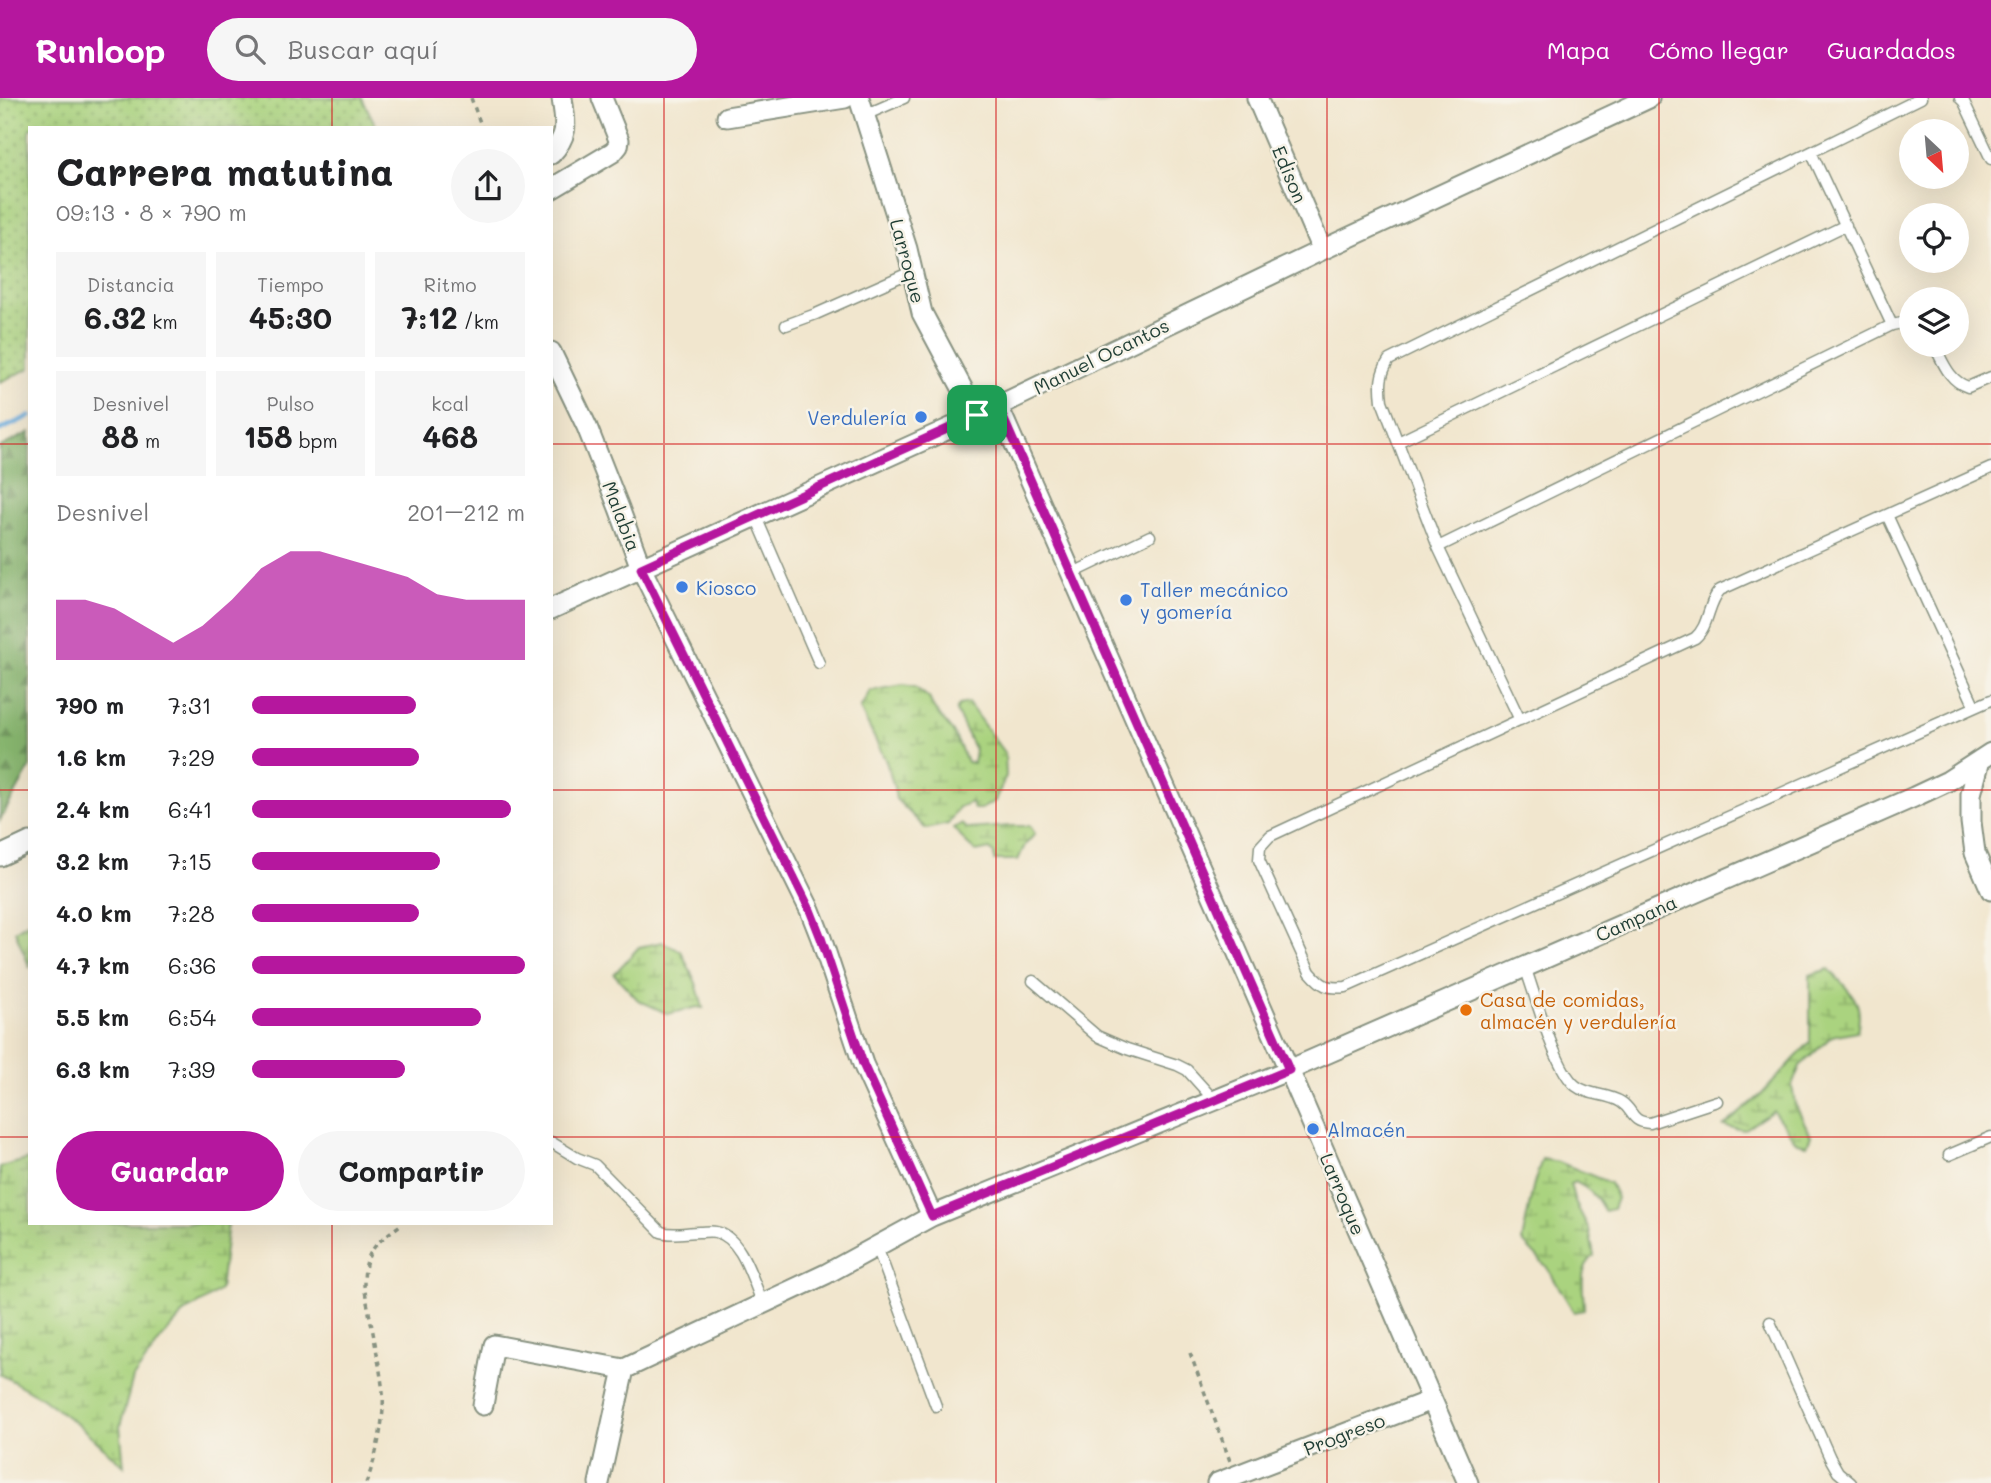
<!DOCTYPE html>
<html lang="es">
<head>
<meta charset="utf-8">
<style>
  :root { --surface:#fff; --page:#f6f6f6; --text:#202124; --muted:#757577; --accent:#b5179e }
  body { margin:0; font-family:Mali,sans-serif; background:var(--page); color:var(--text); height:100vh; display:flex; flex-direction:column; font-size:26px; white-space:nowrap }
  * { box-sizing:border-box; margin:0 }
  p { font-size:23px; color:var(--muted) }
  .icon { flex:none; width:38px; height:38px; fill:none; stroke:currentColor; stroke-width:2; stroke-linecap:round; stroke-linejoin:round }
  .map { position:relative; flex:1; overflow:hidden }
  .panel { position:absolute; left:28px; top:28px; width:525px; height:1099px; display:flex; flex-direction:column; background:var(--surface); border-radius:0px; box-shadow:0 7px 28px #0002 }
  .panel>* { flex:none }
  .needle { width:46px; rotate:154deg }
  .tools { position:absolute; left:1899px; top:21px; display:grid; gap:14px }
  .tools a { display:grid; place-items:center; width:70px; height:70px; border-radius:50%; background:var(--surface); box-shadow:0 7px 28px #0002; font-size:35px }
  .pin { position:absolute; display:grid; place-items:center; width:60px; height:60px; color:#fff; margin:-30px; border-radius:14px; box-shadow:0 4px 10px #0006 }
  .round { display:grid; place-items:center; flex:none; width:74px; height:74px; border-radius:37px; background:var(--page) }
  .summary { display:flex; align-items:center; justify-content:space-between; height:119px; padding:0 28px }
  h1 { font-size:38px; font-weight:700; line-height:52px }
  .metrics { display:grid; grid-template-columns:repeat(3,1fr); gap:10px; height:119px; padding:7px 28px }
  .metrics div { display:grid; align-content:center; border-radius:0px; background:var(--page); text-align:center }
  .metrics b { font-size:30px; font-weight:700 }
  .metrics small { font-size:19px; font-weight:400 }
  .metrics p { font-size:19px }
  .chart { height:196px; padding:14px 28px }
  .chart p { display:flex; justify-content:space-between }
  .chart svg { width:100%; height:126px; margin-top:7px; fill:var(--accent); opacity:.7 }
  .action { display:flex; gap:14px; margin-top:auto; padding:14px 28px }
  .action a { flex:1; height:80px; border-radius:42px; background:var(--accent); color:#fff; font-size:28px; font-weight:700; line-height:80px; text-align:center }
  .action a+a { background:var(--page); color:var(--text) }
  ul { padding:0 28px; list-style:none; font-size:23px }
  li { display:grid; grid-template-columns:112px 84px 1fr; align-items:center; height:52px }
  li i { height:18px; border-radius:9px; background:var(--accent) }
  header { display:flex; align-items:center; gap:42px; box-sizing:border-box; height:98px; padding:0 35px; background:var(--accent); color:#fff }
  header strong { font-size:33px }
  nav { display:flex; gap:38px; margin-inline-start:auto; font-size:24px }
  .search { width:490px; height:63px; background:var(--page); display:flex; align-items:center; gap:18px; box-sizing:border-box; padding:0 24px; border-radius:38px; color:var(--muted); font-size:26px }
  .map>svg:first-child { display:block }
  .grass { fill:url(#grass-dots); stroke:#64885a; stroke-width:2 }
  .forest { fill:url(#forest-firs); stroke:#537951; stroke-width:2 }
  .wetland { fill:url(#wetland-marsh); stroke:#64885a; stroke-width:2 }
  .lines { fill:none; stroke-linecap:round; stroke-linejoin:round }
  .stream { stroke:#68abdd; stroke-width:5 }
  .service-casing { stroke:#889281; stroke-width:13 }
  .minor-casing { stroke:#889281; stroke-width:23 }
  .path { stroke:#889281; stroke-width:3.5; stroke-dasharray:5 5; stroke-linecap:butt }
  .service { stroke:#fff; stroke-width:10 }
  .minor { stroke:#fff; stroke-width:19 }
  .route-casing { stroke:#fff; stroke-width:14 }
  .route { stroke:#b5179e; stroke-width:9 }
  .grid { fill:none; stroke:#d62828; stroke-width:2; stroke-opacity:0.55 }
  .shop-dot { fill:#3f7fe0; stroke:#f7f3e8; stroke-width:2.5 }
  .food-dot { fill:#e8710a; stroke:#f7f3e8; stroke-width:2.5 }
  .labels { text-anchor:middle; dominant-baseline:central; stroke-width:5; stroke-linejoin:round; paint-order:stroke }
  .street-label { font-size:19px; fill:#1f3d34; stroke:#f7f3e8 }
  .shop-label { font-size:19px; fill:#366cbe; stroke:#f7f3e8; text-anchor:start }
  .food-label { font-size:19px; fill:#c56008; stroke:#f7f3e8; text-anchor:start }
</style>
</head>
<body>
<header>
<strong>Runloop</strong>
<div class="search"><svg class="icon" aria-label="search" viewBox="0 0 24 24"><circle cx="10" cy="10" r="6"/><path d="M15 15l6 6"/></svg>Buscar aquí</div>
<nav><a>Mapa</a><a>Cómo llegar</a><a>Guardados</a></nav>
</header>
<div class="map">
<svg width="1991" height="1385" viewBox="0 0 1991 1385">
  <defs>
    <pattern id="grass-dots" width="8" height="8" patternUnits="userSpaceOnUse" patternTransform="scale(1.75)"><rect width="8" height="8" fill="#aad37f"/><path d="M2 2h.1M6 6h.1" fill="none" stroke="#8aac69" stroke-width="1.8" stroke-linecap="round"/></pattern>
    <pattern id="forest-firs" width="22" height="20" patternUnits="userSpaceOnUse" patternTransform="scale(1.75)"><rect width="22" height="20" fill="#87b56e"/><path d="M5 1l3.5 6h-7zM16 11l3.5 6h-7z" fill="#6e945b"/></pattern>
    <pattern id="wetland-marsh" width="20" height="14" patternUnits="userSpaceOnUse" patternTransform="scale(1.75)"><rect width="20" height="14" fill="#aad37f"/><path d="M1 5h8M5 5V1M11 12h8M15 12V8" fill="none" stroke="#8aac69"/></pattern>
  </defs>
  <rect width="100%" height="100%" fill="#f7f3e8"/>
  <filter id="ink" filterUnits="userSpaceOnUse"><feTurbulence type="fractalNoise" baseFrequency=".0143" numOctaves="2"/><feDisplacementMap in="SourceGraphic" scale="14" xChannelSelector="R" yChannelSelector="G"/><feConvolveMatrix kernelMatrix="1 2 1 2 8 2 1 2 1" color-interpolation-filters="sRGB"/></filter>
  <filter id="wash" filterUnits="userSpaceOnUse"><feTurbulence type="fractalNoise" baseFrequency=".00686" numOctaves="4" result="noise"/><feDisplacementMap in="SourceGraphic" scale="28" xChannelSelector="R" yChannelSelector="G"/><feGaussianBlur stdDeviation="1.57" result="paint"/><feColorMatrix in="noise" values="0 0 0 0 0 0 0 0 0 0 0 0 0 0 0 0 0 1.4 0 .05"/><feComposite in="paint" operator="in"/></filter>
  <g filter="url(#wash)">
    <rect width="100%" height="100%" fill="#f1e6ce"/>
    <!-- grass -->
    <path class="grass" d="M0 0H362L377 30H30V270L0 284Z"/>
    <!-- forest -->
    <path class="forest" d="M30 334V670L0 722V349Z"/>
    <!-- wetland -->
    <path class="wetland" d="M1078 0H1121C1105 7 1094 9 1078 0Z
      M903 587 915 589 929 600 934 611 953 634 967 664 973 665 975 652 956 613 959 607 968 605 1005 656 1006 678 995 703 981 711H974L971 704 959 709 948 726 926 731 896 701 894 689 886 663 860 611 870 593Z
      M961 726 968 731 1012 728H1030L1035 736 1025 747 1018 762H994V756L990 751 976 754 966 745 954 730Z
      M30 823V870L15 833Z
      M662 844 681 853 696 885 703 910 697 909 668 916 638 902 614 876 639 849Z
      M1829 871C1848 893 1865 901 1857 933L1832 938 1800 968 1792 988 1795 1006 1811 1038 1807 1047 1797 1045 1773 1013 1744 1032 1724 1028 1762 996 1810 944V877Z
      M30 1061V1125H228L220 1192 201 1205 187 1212 162 1240 133 1280 120 1328 124 1368 82 1330 42 1300 0 1276V1069Z
      M1542 1061 1559 1064 1610 1085 1617 1100 1613 1111 1604 1113C1598 1099 1589 1090 1575 1084L1570 1086 1575 1104 1589 1131 1594 1158C1577 1171 1584 1194 1584 1212L1574 1214 1546 1168 1522 1143 1533 1089Z"/>
    <g class="lines">
      <!-- stream -->
      <path class="stream" d="M0 332 30 318"/>
    </g>
  </g>
  <g filter="url(#ink)">
    <g class="lines">
      <!-- service casing -->
      <g class="service-casing">
        <path id="service" d="M1960 0 1964 4 1991 61
          M865 17 904 0
          M1811 54 1892 227
          M786 227 816 216 913 173
          M1934 247C1943 264 1949 283 1968 289L1991 279
          M1398 344 1846 127
          M1991 370 1720 492C1707 506 1710 527 1695 540L1270 738 1260 749 1259 762 1310 874C1322 888 1327 891 1346 889L1991 602
          M1887 417 1975 609
          M756 419 819 565
          M1438 449 1892 227 1902 225 1911 226
          M1071 476 1150 438
          M1520 622 1438 449 1382 303C1380 287 1380 276 1389 262L1921 0
          M1525 869C1535 896 1555 972 1576 988 1589 998 1607 995 1621 1004 1634 1012 1630 1024 1650 1025L1717 1003
          M1033 883 1097 938 1127 951 1177 967 1187 972 1214 1002
          M551 1044 577 1060 595 1067 661 1134C674 1138 686 1134 699 1134 704 1134 711 1133 716 1134 742 1139 753 1184 763 1206
          M1949 1057 1991 1039
          M877 1149 936 1308
          M1770 1224 1830 1360 1838 1374 1851 1385"/>
      </g>
      <!-- minor casing -->
      <g class="minor-casing">
        <path id="minor" d="M859 0 907 151 922 215 977 318
          M1257 0 1322 152
          M727 19 845 0
          M551 56C570 36 565 24 562 0
          M551 91 613 54 618 48 619 42 602 0
          M551 254 587 329 619 410 641 470 810 812 821 840 863 966 932 1118
          M998 308 1289 972 1468 1385
          M551 511 977 318 1322 152 1649 0
          M1980 662 1971 696V724L1975 755 1991 792
          M0 758 30 744
          M483 1307 494 1247 624 1271 826 1176 932 1118 1289 972 1914 699 1948 683 1991 655
          M599 1385 624 1271
          M1217 1385 1432 1302"/>
      </g>
      <!-- path -->
      <path class="path" d="M471 0 482 30
        M1190 1255 1230 1363
        M366 1385C376 1362 385 1320 383 1295 379 1259 370 1223 364 1187 364 1152 376 1145 403 1125"/>
      <!-- service -->
      <use href="#service" class="service"/>
      <!-- minor -->
      <use href="#minor" class="minor"/>
    </g>
  </g>
  <g class="lines" filter="url(#ink)">
    <!-- route casing -->
    <g class="route-casing">
      <path id="route" d="M998 308 1289 972 932 1118 863 966 821 840 810 812 641 470Z"/>
    </g>
    <!-- route -->
    <use href="#route" class="route"/>
  </g>
  <!-- grid -->
  <path class="grid" d="M332 0V30M664 0V1385M996 0V1385M1327 0V1385M1659 0V1385M0 346H30M551 346H1991M0 692H30M551 692H1991M0 1039H30M551 1039H1991M332 1125V1385"/>
  <!-- markers -->
  <g class="shop-dot">
    <circle cx="921" cy="319" r="7"/>
    <circle cx="682" cy="489" r="7"/>
    <circle cx="1126" cy="502" r="7"/>
    <circle cx="1313" cy="1031" r="7"/>
  </g>
  <circle class="food-dot" cx="1466" cy="912" r="7"/>
  <g class="labels">
    <!-- street labels -->
    <g class="street-label">
      <text transform="translate(1290 76) rotate(67)">Edison</text>
      <text transform="translate(908 163) rotate(75)">Larroque</text>
      <text transform="translate(1101 258) rotate(-26)">Manuel Ocantos</text>
      <text transform="translate(622 418) rotate(69)">Malabia</text>
      <text transform="translate(1636 820) rotate(-24)">Campana</text>
      <text transform="translate(1343 1096) rotate(67)">Larroque</text>
      <text transform="translate(1344 1336) rotate(-21)">Progreso</text>
    </g>
    <!-- shop labels -->
    <g class="shop-label">
      <text x="907" y="319" text-anchor="end">Verdulería</text>
      <text x="696" y="489">Kiosco</text>
      <text x="1140" y="491">Taller mecánico<tspan x="1140" dy="22">y gomería</tspan></text>
      <text x="1327" y="1031">Almacén</text>
    </g>
    <!-- food labels -->
    <g class="food-label">
      <text x="1480" y="901">Casa de comidas,<tspan x="1480" dy="22">almacén y verdulería</tspan></text>
    </g>
  </g>
</svg>
<div class="tools">
<a><svg class="needle" viewBox="-14 -14 28 28"><path d="M0-13l5 13h-10z" fill="#e53935"/><path d="M0 13l5-13h-10z" fill="#757577"/></svg></a>
<a><svg class="icon" aria-label="locate" viewBox="0 0 24 24"><circle cx="12" cy="12" r="6"/><path d="M12 2v4M12 18v4M2 12h4M18 12h4"/></svg></a>
<a><svg class="icon" aria-label="layers" viewBox="0 0 24 24"><path d="M12 4l9 5-9 5-9-5zM3 14l9 5 9-5"/></svg></a>
</div>
<div class="pin" style="left:977px;top:317px;background:#1e9e55"><svg class="icon" aria-label="arrive" viewBox="0 0 24 24"><path d="M6 21V4h12l-3 4 3 4H6"/></svg></div>
<section class="panel">
<div class="summary"><div><h1>Carrera matutina</h1><p>09:13 · 8 × 790 m</p></div><a class="round"><svg class="icon" aria-label="share" viewBox="0 0 24 24"><path d="M12 15V3M7 8l5-5 5 5M5 13v7h14v-7"/></svg></a></div>
<div class="metrics">
<div><p>Distancia</p><b>6.32<small> km</small></b></div>
<div><p>Tiempo</p><b>45:30</b></div>
<div><p>Ritmo</p><b>7:12<small> /km</small></b></div>
</div>
<div class="metrics">
<div><p>Desnivel</p><b>88<small> m</small></b></div>
<div><p>Pulso</p><b>158<small> bpm</small></b></div>
<div><p>kcal</p><b>468</b></div>
</div>
<div class="chart"><p><span>Desnivel</span>201–212 m</p>
<svg viewBox="0 0 160 44" preserveAspectRatio="none"><path d="M0 44V23L10 23L20 26L30 32L40 38L50 32L60 23L70 12L80 6L90 6L100 9L110 12L120 15L130 21L140 23L150 23L160 23V44z"/></svg>
</div>
<ul>
<li><b>790 m</b>7:31<i style="width:60%"></i></li>
<li><b>1.6 km</b>7:29<i style="width:61%"></i></li>
<li><b>2.4 km</b>6:41<i style="width:95%"></i></li>
<li><b>3.2 km</b>7:15<i style="width:69%"></i></li>
<li><b>4.0 km</b>7:28<i style="width:61%"></i></li>
<li><b>4.7 km</b>6:36<i style="width:100%"></i></li>
<li><b>5.5 km</b>6:54<i style="width:84%"></i></li>
<li><b>6.3 km</b>7:39<i style="width:56%"></i></li>
</ul>
<div class="action"><a>Guardar</a><a>Compartir</a></div>
</section>
</div>
</body>
</html>
